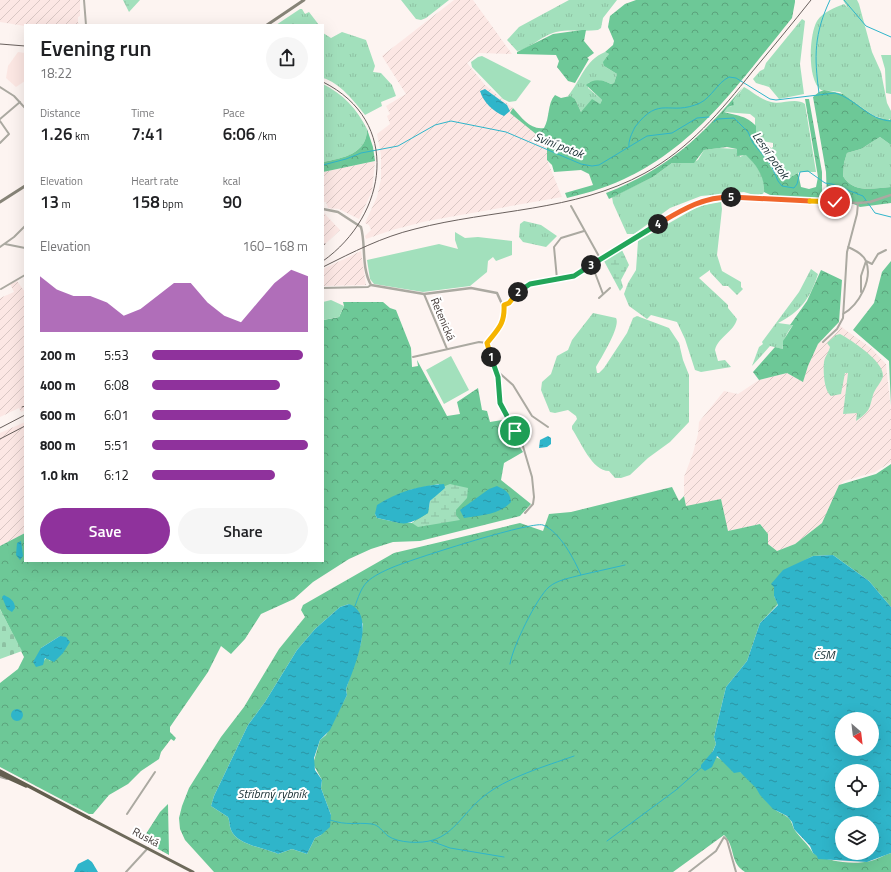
<!DOCTYPE html>
<html lang="en">
<head>
<meta charset="utf-8">
<style>
  :root { --surface:#fff; --page:#f6f6f6; --text:#202124; --muted:#757577; --accent:#8f329c }
  body { margin:0; font-family:"Titillium Web",sans-serif; background:var(--page); color:var(--text); height:100vh; display:flex; flex-direction:column; font-size:15px; white-space:nowrap }
  * { box-sizing:border-box; margin:0 }
  p { font-size:13px; color:var(--muted) }
  .icon { flex:none; width:22px; height:22px; fill:none; stroke:currentColor; stroke-width:2; stroke-linecap:round; stroke-linejoin:round }
  .map { position:relative; flex:1; overflow:hidden }
  .drawer { position:absolute; left:24px; top:24px; width:300px; height:538px; display:flex; flex-direction:column; background:var(--surface); border-radius:0px; box-shadow:0 4px 16px #0002 }
  .drawer>* { flex:none }
  .needle { width:26px; rotate:152deg }
  .tools { position:absolute; left:835px; top:712px; display:grid; gap:8px }
  .tools a { display:grid; place-items:center; width:44px; height:44px; border-radius:50%; background:var(--surface); box-shadow:0 4px 16px #0002; font-size:20px }
  .pin { position:absolute; display:grid; place-items:center; width:34px; height:34px; color:#fff; margin:-17px; border:2px solid #fff; border-radius:50%; box-shadow:0 1px 4px #0007 }
  .km { position:absolute; width:20px; height:20px; margin:-10px; border-radius:50%; background:#222; color:#fff; font-size:11px; line-height:20px; text-align:center }
  .round { display:grid; place-items:center; flex:none; width:42px; height:42px; border-radius:21px; background:var(--page) }
  .summary { display:flex; align-items:center; justify-content:space-between; height:68px; padding:0 16px }
  h1 { font-size:22px; font-weight:600; line-height:30px }
  .stats { display:grid; grid-template-columns:repeat(3,1fr); gap:6px; height:68px; padding:4px 16px }
  .stats div { display:grid; align-content:center }
  .stats b { font-size:17px; font-weight:600 }
  .stats small { font-size:11px; font-weight:400 }
  .stats p { font-size:11px }
  .chart { height:112px; padding:8px 16px }
  .chart p { display:flex; justify-content:space-between }
  .chart svg { width:100%; height:72px; margin-top:4px; fill:var(--accent); opacity:.7 }
  .cta { display:flex; gap:8px; margin-top:auto; padding:8px 16px }
  .cta a { flex:1; height:46px; border-radius:24px; background:var(--accent); color:#fff; font-size:16px; font-weight:600; line-height:46px; text-align:center }
  .cta a+a { background:var(--page); color:var(--text) }
  ul { padding:0 16px; list-style:none; font-size:13px }
  li { display:grid; grid-template-columns:64px 48px 1fr; align-items:center; height:30px }
  li i { height:10px; border-radius:5px; background:var(--accent) }
  .map>svg:first-child { display:block }
  .industrial { fill:url(#industrial-furrows) }
  .education { fill:#fce7e3 }
  .grass { fill:url(#grass-tufts) }
  .forest { fill:url(#forest-crowns); fill-rule:evenodd }
  .wetland { fill:url(#wetland-marsh) }
  .cemetery { fill:url(#cemetery-stones) }
  .garden { fill:#a2e0bc }
  .water { fill:url(#water-ripples); fill-rule:evenodd }
  .lines { fill:none; stroke-linecap:round; stroke-linejoin:round }
  .stream { stroke:#2fb5ca; stroke-width:1 }
  .minor { stroke:#aba9a1; stroke-width:2 }
  .tertiary { stroke:#aba9a1; stroke-width:2.5 }
  .secondary { stroke:#878478; stroke-width:3 }
  .primary { stroke:#6e6a5b; stroke-width:3 }
  .trunk { stroke:#635e4f; stroke-width:3.5 }
  .rail { stroke:#69605d; stroke-width:1 }
  .split-1-casing { stroke:#fff; stroke-width:8 }
  .split-2-casing { stroke:#fff; stroke-width:8 }
  .split-3-casing { stroke:#fff; stroke-width:8 }
  .split-4-casing { stroke:#fff; stroke-width:8 }
  .split-5-casing { stroke:#fff; stroke-width:8 }
  .split-6-casing { stroke:#fff; stroke-width:8 }
  .split-7-casing { stroke:#fff; stroke-width:8 }
  .split-1 { stroke:#22a559; stroke-width:5 }
  .split-2 { stroke:#f5b400; stroke-width:5 }
  .split-3 { stroke:#22a559; stroke-width:5 }
  .split-4 { stroke:#22a559; stroke-width:5 }
  .split-5 { stroke:#f0652b; stroke-width:5 }
  .split-6 { stroke:#f0652b; stroke-width:5 }
  .split-7 { stroke:#f5b400; stroke-width:5 }
  .labels { text-anchor:middle; dominant-baseline:central; stroke-width:4; stroke-linejoin:round; paint-order:stroke }
  .street-label { font-size:11px; fill:#413835; stroke:#fff }
  .water-label { font-size:12px; font-style:italic; fill:#192f33; stroke:#fff }
</style>
</head>
<body>
<div class="map">
<svg width="891" height="872" viewBox="0 0 891 872">
  <defs>
    <pattern id="industrial-furrows" width="10" height="10" patternUnits="userSpaceOnUse"><rect width="10" height="10" fill="#fce7e4"/><path d="M-1 1l2-2M0 10L10 0M9 11l2-2" fill="none" stroke="#d9c7c4"/></pattern>
    <pattern id="grass-tufts" width="24" height="20" patternUnits="userSpaceOnUse"><rect width="24" height="20" fill="#a2e0bc"/><path d="M3 7l-1-3M5 7V3M7 7l1-3M15 17l-1-3M17 17v-4M19 17l1-3" fill="none" stroke="#8dc1a2"/></pattern>
    <pattern id="forest-crowns" width="20" height="18" patternUnits="userSpaceOnUse"><rect width="20" height="18" fill="#6dc897"/><path d="M2 6a3 3 0 1 1 6 0M12 15a3 3 0 1 1 6 0" fill="none" stroke="#5ba37c"/></pattern>
    <pattern id="wetland-marsh" width="20" height="14" patternUnits="userSpaceOnUse"><rect width="20" height="14" fill="#a2e0bc"/><path d="M1 5h8M5 5V1M11 12h8M15 12V8" fill="none" stroke="#8dc1a2"/></pattern>
    <pattern id="cemetery-stones" width="16" height="16" patternUnits="userSpaceOnUse"><rect width="16" height="16" fill="#a2e0bc"/><path d="M2 7V4a2 2 0 0 1 4 0v3zM10 15v-3a2 2 0 0 1 4 0v3z" fill="#8dc1a2"/></pattern>
    <pattern id="water-ripples" width="26" height="14" patternUnits="userSpaceOnUse"><rect width="26" height="14" fill="#2fb5ca"/><path d="M2 4q2-2 4 0t4 0M15 11q2-2 4 0t4 0" fill="none" stroke="#2a94a5"/></pattern>
  </defs>
  <rect width="100%" height="100%" fill="#fdf4f1"/>
  <!-- industrial -->
  <path class="industrial" d="M0 0H80V16L78 17V23L81 25 25 26 0 22Z
    M454 0H473L512 54 479 53 467 63 485 85 513 108 510 113 548 143 547 160 562 197 427 221 392 230 366 239 365 236 371 230 369 225 365 223 377 197 381 179V155L377 134 390 124 387 116 390 114 386 106 406 94 382 56Z
    M375 161 372 191 359 219 339 209 328 208 326 202H324L323 205V172Z
    M323 212 340 230 323 246Z
    M361 251 366 285 323 286V269Z
    M17 281 25 292V410L21 412 19 408 0 417V298L14 292 10 284Z
    M840 326 871 348 886 364 891 411V462L875 472 844 481 840 485 822 523 795 544 777 551 768 544V534L760 524 728 531 686 506 684 496V477L693 453 698 434 699 422 724 391 738 394 759 380 787 373 803 382 808 366 818 344 821 341 825 343 837 332Z
    M25 422V533L0 546V433Z"/>
  <!-- education -->
  <path class="education" d="M18 52 25 53V81L16 87 6 78 8 66Z"/>
  <!-- grass -->
  <path class="grass" d="M401 0H449L426 18 421 20 416 19Z
    M569 0H617L603 18 601 28 598 30C584 32 570 29 556 32 543 35 526 51 517 51L507 40 519 27Z
    M843 0H857L859 4 872 52 881 72 887 103 891 111V118L888 120 874 116 840 92 821 90C807 80 809 35 817 21 823 12 834 8 844 4L848 8Z
    M300 9H302L305 14 309 12 319 25H276Z
    M802 19 805 21 800 64 804 94 779 99 769 87 756 83 753 79 760 71 764 69 766 63Z
    M342 32 366 40 375 66 373 72 381 73 392 85 396 96 381 102 382 106 365 115C354 101 340 83 323 78V33L331 38Z
    M605 52 609 54 604 66 617 74 614 83 611 84C603 80 597 80 588 83V88L602 100 600 104 581 112 575 99 568 96C581 80 585 60 605 52Z
    M323 84C343 94 357 109 367 129 367 154 343 158 323 162Z
    M744 87C753 92 761 100 771 102 781 105 796 97 805 104L816 172H800L785 180 776 174 768 162 770 149 773 147V143L762 141 755 134V118L750 114 724 112 728 107 732 106 733 101Z
    M880 137 891 145V187C875 188 853 194 843 176L844 163 847 153 861 149Z
    M719 148 737 149 740 157 746 154C755 164 770 181 763 194L754 195 744 192 701 196 670 208 634 234H627L613 203 612 197 653 177 672 163H691L698 160 704 150Z
    M721 202 722 209 717 255 722 271 741 282V287L743 289 737 295 728 286H723L710 272V270L699 278 728 305V308L737 319C734 332 718 337 715 350L718 361 725 360 731 367 701 372 695 370 685 339 677 322 651 315 647 319 629 306 624 294 628 283 636 270 638 241 699 206Z
    M524 221 541 225 557 236 546 247 523 242 519 237 520 224Z
    M811 269 818 274C810 299 800 312 778 323L793 325C788 331 782 341 783 349L770 346 752 366 759 347 763 344 762 342 799 292Z
    M593 313 616 318C621 326 601 358 596 367L597 373H599L604 368 627 333 633 318 637 316 669 328 679 343 683 360 689 375V422L670 442 648 458 630 475 621 478H615L609 471C592 471 581 442 572 429V426L577 419 576 416 568 410 555 413 550 412 541 390 542 382 551 374 557 356 568 350 572 340Z
    M840 334C851 340 884 361 883 376 882 382 875 388 873 395 869 410 870 411 856 421L857 413 843 414 848 373H845L841 394 831 396C824 391 823 371 824 362 825 356 829 352 830 347L827 343 836 335Z"/>
  <!-- forest -->
  <path class="forest" d="M636 0H795V2L792 18C725 100 678 174 567 198L565 193 593 185 589 174 581 170 554 172 552 165 547 160V143L510 113 513 108C522 118 530 130 544 128 550 118 547 104 555 95L561 98 570 96 575 99 581 112 592 99 600 104 602 100 586 85C594 78 603 80 611 84L614 83 617 74 604 66 603 62 609 54 605 52 613 45 614 41 608 27 610 16 625 4Z
    M582 30H586L584 41 594 53 587 58 589 59 575 83 568 81 557 67 559 61 556 55 517 54V52L553 34Z
    M743 87 733 101 734 105 728 107 724 112C737 116 746 115 756 126V134L771 148 768 162 775 174 779 172 783 180H785L798 173 801 187 809 189 816 187 818 177 805 99H809L822 172V199L774 197 764 192C765 177 757 166 746 155L737 156V149L727 147 704 150 694 163H672L653 177 609 199 606 193C668 169 701 137 743 87Z
    M824 90 843 94 875 117 890 120 891 117V145L880 137 861 149 847 153 844 163 843 176C853 194 875 188 891 187V203L860 207 837 196H833L832 200H827L826 172 813 97 819 92Z
    M367 129 373 147 375 161 323 172V162C343 158 367 154 367 129Z
    M891 261V406L889 361 853 330 874 303 882 272Z
    M821 270 842 280 839 322 818 344 808 366 803 382 787 373 759 380 753 372 775 347 783 349V341L793 325H790L807 301Z
    M343 302H383L390 308 396 310 411 348 412 367 418 366 417 360 447 416 460 414 457 402 478 388 482 410 487 411 490 422 502 420 523 452 504 463 501 480 531 504 520 516 420 541 393 542 371 549 349 559 313 582 294 599 261 614 245 639 231 654 221 646 208 672 170 727V732L176 738 174 741 171 739 161 752 159 759 141 771 128 784 109 795 93 814H89L0 767V683L18 669 24 657 0 609V546L25 533V561H323V320L339 317 344 306ZM439 484 430 507 412 523H400L377 518 375 514 410 490ZM60 636 50 661 47 657 43 662 41 648Z
    M891 464V607L869 581 833 555 813 556 792 567 774 587V596L778 604 760 623 747 661 726 687 714 737 716 744 711 755C727 761 744 773 756 787 762 794 765 801 773 808 777 812 782 813 786 816 791 819 792 824 794 829 800 838 808 844 813 853 829 862 852 865 871 861 878 859 884 855 891 853V872H745C729 862 736 847 724 835L673 872H214L185 840 180 829 179 818 182 806 189 788 221 737 244 707 279 649 305 617 301 610 303 605 394 553 520 523 543 531 549 514 571 512 672 487 679 501 684 496 686 506 721 499 728 531 760 524 768 534V544L777 551 795 544 822 523 839 485 876 474ZM349 604 363 624 361 643 346 689 347 695 326 735 320 740 313 764 322 780 321 788 331 815 321 835 315 838 307 854 292 849 278 854C265 848 237 845 231 830 229 826 230 821 228 817L211 806 214 796 248 725 265 702 297 650 315 629 340 607Z
    M168 804 169 855 142 840 160 812Z"/>
  <!-- wetland -->
  <path class="wetland" d="M123 0H140L129 12Z
    M622 250 629 265 621 280 623 287 620 291 604 261Z
    M450 484 468 488 467 498 456 510V515L460 520 418 527 412 523 428 513 430 501 445 486Z"/>
  <!-- cemetery -->
  <path class="cemetery" d="M0 609 22 651 0 659Z"/>
  <!-- garden -->
  <path class="garden" d="M881 55H891V94L886 93 885 69Z
    M482 56 531 81 516 101 509 102 503 99 472 67 471 62 478 57Z
    M455 232 465 238 478 237 512 241V255L496 261 493 257 488 261 487 272 470 286 423 292 374 284 370 279 367 260 439 244 458 249 455 240Z
    M331 300 344 306 339 317 323 320V302Z
    M451 356 469 390 444 404 426 370Z"/>
  <!-- water -->
  <path class="water" d="M485 89 507 105 510 111 504 116C494 112 483 102 480 91Z
    M548 436 551 438V444L547 447 539 448 540 440Z
    M444 484 445 488 430 501 428 513C403 529 404 523 377 518L375 514 377 505C397 492 420 485 444 484Z
    M497 486C505 490 510 492 511 502 500 515 480 515 464 518L460 510 489 489Z
    M21 541 23 556 20 560 16 555 17 543Z
    M833 555 869 581 891 607V853L867 862 818 859 817 856 813 853 810 846 794 829 792 822 787 816 773 809 760 795 756 788 740 772 734 773 717 756 712 767 705 771 701 768V765L713 751 716 744 714 737 726 687 747 661 760 623 778 605 774 596V587L771 584 783 570 813 556ZM842 719H872V749H842ZM842 771H872V801H842ZM842 823H872V853H842Z
    M4 595C10 598 15 601 15 608L12 612 7 609 2 597Z
    M349 604C378 614 353 670 346 689L347 695 330 730 320 740 314 758 315 770 322 780 321 788 331 815 330 827 321 835 315 838 307 854 292 849 278 854C265 848 237 845 231 830 229 826 230 821 228 817L211 806 214 796 248 725 265 702 297 650 315 629 340 607Z
    M60 636 66 637 70 642 63 653 54 662 45 658 43 665 36 667 33 662 41 648Z
    M11 715a6 6 0 1 1 12 0a6 6 0 1 1-12 0Z
    M88 859 92 862 98 872H74L78 864Z"/>
  <g class="lines">
    <!-- stream -->
    <path class="stream" d="M844 0 866 26 891 37
      M819 93C814 56 814 34 830 0
      M714 122 717 119 734 118 748 132 753 143 771 165 778 181 782 186 794 188 797 184 800 172 808 171 825 183 832 184 863 196 875 213 891 217
      M629 147C628 141 632 133 635 127 660 94 669 117 700 103 712 97 717 83 729 77L736 78 770 99 776 100 835 93C856 99 868 120 891 121
      M323 165 346 159 361 153 398 146 435 125 451 121 506 132 581 164 592 166 599 165 647 136 672 133 697 118 709 117
      M581 575 625 565
      M355 606C358 598 361 588 367 582 373 576 384 571 391 568 409 560 531 521 543 525 560 532 574 559 581 575 570 578 557 580 549 587 537 597 512 648 510 664
      M330 820C348 826 355 822 372 824 379 825 383 832 388 836 398 843 421 844 433 840 454 834 466 810 483 797 505 778 546 766 574 756
      M431 841 450 848 504 857
      M607 841 676 790 702 767"/>
    <!-- minor -->
    <path class="minor" d="M84 0 86 25
      M0 87 14 96 25 108
      M0 119 20 102
      M0 121 9 134 0 143
      M571 206 601 260
      M5 244 25 248
      M0 247 14 237 25 226
      M592 265 603 294
      M557 279 554 247 561 238 584 231
      M323 288 368 287 371 285
      M1 289 25 275
      M861 292V276L866 261 872 264 878 254 886 250
      M424 294 447 349
      M599 298 610 288
      M843 314C859 305 873 279 866 261 863 254 855 250 848 247
      M823 342 837 329 843 318 847 252 857 214 858 203
      M487 343 498 377 500 403 522 443 532 477 534 497 533 504 525 513
      M413 357 479 342 487 343 503 321 504 305
      M496 370 513 385 532 416 548 427
      M0 777 7 779
      M127 814 155 772
      M126 872 148 848
      M689 872 716 851 724 837 727 840 736 872"/>
    <!-- tertiary -->
    <path class="tertiary" d="M323 209 338 212 361 227C366 245 361 267 371 285L424 294 471 288 497 293 502 304 505 305 525 286 548 280 574 276 682 209 702 201 725 197 858 203 870 202 891 195"/>
    <!-- secondary -->
    <path class="secondary" d="M267 25 304 0
      M0 202 25 186"/>
    <!-- primary -->
    <path class="primary" d="M89 818 193 872"/>
    <!-- trunk -->
    <path class="trunk" d="M0 771 89 818
      M0 774 26 786"/>
    <!-- rail -->
    <path class="rail" d="M0 44 25 46
      M323 82C402 121 388 215 323 261
      M323 245 325 244
      M323 267C353 252 382 237 415 229 492 209 574 212 645 173 689 149 721 111 752 72 772 48 792 24 811 0
      M22 407 25 406
      M0 428 25 415
      M0 439 25 426"/>
  </g>
  <g class="lines">
    <!-- split-1 casing -->
    <g class="split-1-casing">
      <path id="split-1" d="M491 357 498 377 500 403 515 431"/>
    </g>
    <!-- split-2 casing -->
    <g class="split-2-casing">
      <path id="split-2" d="M491 357 487 343C498 329 505 324 504 305L509 303 518 292"/>
    </g>
    <!-- split-3 casing -->
    <g class="split-3-casing">
      <path id="split-3" d="M518 292 530 284 574 276 591 265"/>
    </g>
    <!-- split-4 casing -->
    <g class="split-4-casing">
      <path id="split-4" d="M591 265 658 224"/>
    </g>
    <!-- split-5 casing -->
    <g class="split-5-casing">
      <path id="split-5" d="M658 224C682 210 702 197 731 197"/>
    </g>
    <!-- split-6 casing -->
    <g class="split-6-casing">
      <path id="split-6" d="M731 197 810 201"/>
    </g>
    <!-- split-7 casing -->
    <g class="split-7-casing">
      <path id="split-7" d="M810 201 835 202"/>
    </g>
    <!-- split-1 -->
    <use href="#split-1" class="split-1"/>
    <!-- split-2 -->
    <use href="#split-2" class="split-2"/>
    <!-- split-3 -->
    <use href="#split-3" class="split-3"/>
    <!-- split-4 -->
    <use href="#split-4" class="split-4"/>
    <!-- split-5 -->
    <use href="#split-5" class="split-5"/>
    <!-- split-6 -->
    <use href="#split-6" class="split-6"/>
    <!-- split-7 -->
    <use href="#split-7" class="split-7"/>
  </g>
  <g class="labels">
    <!-- street labels -->
    <g class="street-label">
      <text transform="translate(443 319) rotate(67)">Řetenická</text>
      <text transform="translate(146 837) rotate(28)">Ruská</text>
    </g>
    <!-- water labels -->
    <g class="water-label">
      <text transform="translate(559 145) rotate(21)">Sviní potok</text>
      <text transform="translate(771 155) rotate(55)">Lesní potok</text>
      <text x="824" y="654">ČSM</text>
      <text x="272" y="793">Stříbrný rybník</text>
    </g>
  </g>
</svg>
<div class="tools">
<a><svg class="needle" viewBox="-14 -14 28 28"><path d="M0-13l5 13h-10z" fill="#e53935"/><path d="M0 13l5-13h-10z" fill="#757577"/></svg></a>
<a><svg class="icon" aria-label="locate" viewBox="0 0 24 24"><circle cx="12" cy="12" r="6"/><path d="M12 2v4M12 18v4M2 12h4M18 12h4"/></svg></a>
<a><svg class="icon" aria-label="layers" viewBox="0 0 24 24"><path d="M12 4l9 5-9 5-9-5zM3 14l9 5 9-5"/></svg></a>
</div>
<div class="pin" style="left:515px;top:431px;background:#1e9e55"><svg class="icon" aria-label="arrive" viewBox="0 0 24 24"><path d="M6 21V4h12l-3 4 3 4H6"/></svg></div>
<div class="pin" style="left:835px;top:202px;background:#d93025"><svg class="icon" aria-label="check" viewBox="0 0 24 24"><path d="M5 12l5 5 9-10"/></svg></div>
<b class="km" style="left:491px;top:357px">1</b>
<b class="km" style="left:518px;top:292px">2</b>
<b class="km" style="left:591px;top:265px">3</b>
<b class="km" style="left:658px;top:224px">4</b>
<b class="km" style="left:731px;top:197px">5</b>
<section class="drawer">
<div class="summary"><div><h1>Evening run</h1><p>18:22</p></div><a class="round"><svg class="icon" aria-label="share" viewBox="0 0 24 24"><path d="M12 15V3M7 8l5-5 5 5M5 13v7h14v-7"/></svg></a></div>
<div class="stats">
<div><p>Distance</p><b>1.26<small> km</small></b></div>
<div><p>Time</p><b>7:41</b></div>
<div><p>Pace</p><b>6:06<small> /km</small></b></div>
</div>
<div class="stats">
<div><p>Elevation</p><b>13<small> m</small></b></div>
<div><p>Heart rate</p><b>158<small> bpm</small></b></div>
<div><p>kcal</p><b>90</b></div>
</div>
<div class="chart"><p><span>Elevation</span>160–168 m</p>
<svg viewBox="0 0 160 44" preserveAspectRatio="none"><path d="M0 44V10L10 18L20 22L30 22L40 26L50 34L60 30L70 22L80 14L90 14L100 26L110 34L120 38L130 26L140 14L150 6L160 10V44z"/></svg>
</div>
<ul>
<li><b>200 m</b>5:53<i style="width:97%"></i></li>
<li><b>400 m</b>6:08<i style="width:82%"></i></li>
<li><b>600 m</b>6:01<i style="width:89%"></i></li>
<li><b>800 m</b>5:51<i style="width:100%"></i></li>
<li><b>1.0 km</b>6:12<i style="width:79%"></i></li>
</ul>
<div class="cta"><a>Save</a><a>Share</a></div>
</section>
</div>
</body>
</html>
